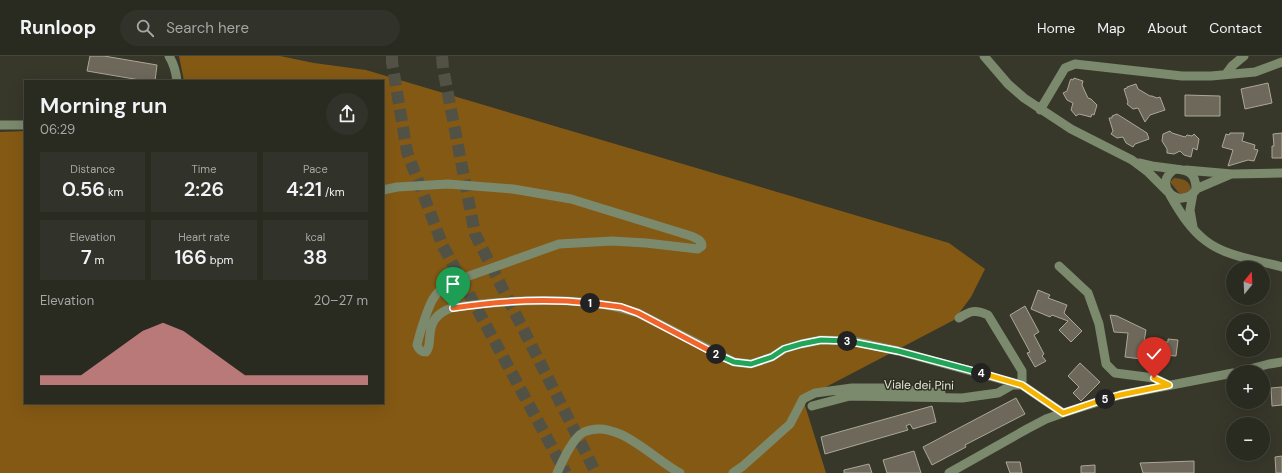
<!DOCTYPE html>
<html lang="en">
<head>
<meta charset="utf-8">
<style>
  :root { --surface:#292a20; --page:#313229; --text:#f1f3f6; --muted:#a5a7a5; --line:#45463e; --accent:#f59b9e }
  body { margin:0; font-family:"DM Sans",sans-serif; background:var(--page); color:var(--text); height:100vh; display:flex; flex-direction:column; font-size:15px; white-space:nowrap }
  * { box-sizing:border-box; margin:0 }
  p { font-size:13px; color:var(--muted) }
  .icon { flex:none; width:22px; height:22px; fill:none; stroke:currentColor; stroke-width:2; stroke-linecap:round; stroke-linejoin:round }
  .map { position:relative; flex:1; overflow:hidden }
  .side { position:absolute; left:24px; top:24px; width:360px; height:324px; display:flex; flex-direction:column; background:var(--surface); border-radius:0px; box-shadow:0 4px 16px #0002,0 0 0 1px var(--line) }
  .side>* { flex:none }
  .needle { width:26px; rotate:18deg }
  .buttons { position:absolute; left:1226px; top:205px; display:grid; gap:8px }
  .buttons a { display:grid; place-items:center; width:44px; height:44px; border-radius:50%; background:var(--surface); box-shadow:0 4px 16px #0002,0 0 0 1px var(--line); font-size:20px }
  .pin { position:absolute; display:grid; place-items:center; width:34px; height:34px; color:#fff; margin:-41px -17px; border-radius:50% 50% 50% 0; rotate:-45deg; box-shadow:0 0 4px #0007 }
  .pin .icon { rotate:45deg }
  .km { position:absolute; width:20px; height:20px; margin:-10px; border-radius:50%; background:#222; color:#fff; font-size:11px; line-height:20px; text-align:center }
  .round { display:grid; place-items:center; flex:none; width:42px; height:42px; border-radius:21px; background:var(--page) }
  .overview { display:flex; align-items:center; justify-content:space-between; height:68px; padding:0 16px }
  h1 { font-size:22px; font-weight:600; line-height:30px }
  .metrics { display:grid; grid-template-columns:repeat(3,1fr); gap:6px; height:68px; padding:4px 16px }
  .metrics div { display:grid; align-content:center; border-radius:0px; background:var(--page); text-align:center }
  .metrics b { font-size:20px; font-weight:600 }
  .metrics small { font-size:11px; font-weight:400 }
  .metrics p { font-size:11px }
  .chart { height:112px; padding:8px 16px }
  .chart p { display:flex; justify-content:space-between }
  .chart svg { width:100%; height:72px; margin-top:4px; fill:var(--accent); opacity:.7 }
  header { display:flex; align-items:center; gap:24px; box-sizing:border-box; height:56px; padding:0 20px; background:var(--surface); border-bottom:1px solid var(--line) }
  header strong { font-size:19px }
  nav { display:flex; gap:22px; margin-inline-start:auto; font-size:14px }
  .search { width:280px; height:36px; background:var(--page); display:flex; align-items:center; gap:10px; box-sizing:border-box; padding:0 14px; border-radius:22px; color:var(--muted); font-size:15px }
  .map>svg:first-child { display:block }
  .green { fill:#7a541a }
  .forest { fill:#845914 }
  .building { fill:#6d6859; stroke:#aca797 }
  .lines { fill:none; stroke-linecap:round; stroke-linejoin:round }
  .highway-tunnel { stroke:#515245; stroke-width:12; stroke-dasharray:12 6; stroke-linecap:butt }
  .minor { stroke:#7b896d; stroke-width:9 }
  .split-1-casing { stroke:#fff; stroke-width:8 }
  .split-2-casing { stroke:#fff; stroke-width:8 }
  .split-3-casing { stroke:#fff; stroke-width:8 }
  .split-4-casing { stroke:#fff; stroke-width:8 }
  .split-5-casing { stroke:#fff; stroke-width:8 }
  .split-6-casing { stroke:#fff; stroke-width:8 }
  .split-1 { stroke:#f0652b; stroke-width:5 }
  .split-2 { stroke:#f0652b; stroke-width:5 }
  .split-3 { stroke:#22a559; stroke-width:5 }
  .split-4 { stroke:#22a559; stroke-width:5 }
  .split-5 { stroke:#f5b400; stroke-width:5 }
  .split-6 { stroke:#f5b400; stroke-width:5 }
  .labels { text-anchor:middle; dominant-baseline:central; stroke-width:3; stroke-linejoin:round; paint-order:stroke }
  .street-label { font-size:12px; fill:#e3e4db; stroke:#2d2e20 }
</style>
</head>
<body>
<header>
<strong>Runloop</strong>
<div class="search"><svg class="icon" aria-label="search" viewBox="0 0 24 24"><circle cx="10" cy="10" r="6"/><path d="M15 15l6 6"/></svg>Search here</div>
<nav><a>Home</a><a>Map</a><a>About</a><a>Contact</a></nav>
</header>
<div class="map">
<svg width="1282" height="417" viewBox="0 0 1282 417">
  <rect width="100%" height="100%" fill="#37382a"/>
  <!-- green -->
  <path class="green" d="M1174 122C1182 123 1188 123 1191 132L1189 135 1183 138 1179 137 1170 126Z"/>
  <!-- forest -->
  <path class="forest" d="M179 0H280L314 7 366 14 949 187 985 213 971 241 954 264 803 343 826 417H0V76L25 75V347H383V25H184Z"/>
  <!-- building -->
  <path class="building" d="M90 0H104L157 9 155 25H146L87 15Z
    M1074 22 1083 25 1082 29 1088 42 1091 43 1097 49 1094 59 1092 58 1091 61 1079 58 1076 60 1071 54 1073 47 1067 44 1063 37 1067 35 1070 25 1071 23 1073 24Z
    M1268 27 1272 47 1245 53 1241 33Z
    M1136 28 1138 33 1150 40H1152L1157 42 1160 41 1165 54 1150 59 1145 66 1138 52 1133 53 1127 48 1128 46 1124 33 1127 32V31Z
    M1185 39 1220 40V60H1185Z
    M1117 58 1147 77 1149 83 1135 88 1133 91 1126 87 1123 81 1117 82 1111 78 1113 75 1109 62H1112V60Z
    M1170 75 1172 77 1185 81 1187 79 1192 80 1194 78 1199 83 1197 94 1193 92 1191 101 1184 99 1180 95 1174 98 1167 97V93L1162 85 1163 78Z
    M1230 77H1244L1242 85 1255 89 1254 93 1258 94 1254 105 1248 104 1228 110 1233 94 1222 91 1226 78 1229 79Z
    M1282 77V102H1272V90H1274L1273 78Z
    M1038 234 1050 239 1048 242 1067 249 1064 257 1082 275 1071 286 1059 274 1068 265 1052 259 1050 261 1031 253Z
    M1025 250 1039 276 1034 279 1044 298 1042 300 1046 305 1035 311 1027 297 1030 296 1010 259Z
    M1110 259 1117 260 1146 274 1144 286 1161 288 1162 286H1168V283L1178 284 1176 300 1149 298V304L1125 301 1128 277 1114 276Z
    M1080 307 1100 326 1081 345 1073 337 1079 331 1068 320Z
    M1282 331V349L1272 350 1271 332Z
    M1016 342 1025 358 965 389 966 391 932 409 923 391Z
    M932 350 936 366 913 373 910 368 906 370 908 374 825 398 821 381Z
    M914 395 921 417H887L883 404Z
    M1282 400V417H1276L1275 401Z
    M1194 405V417H1143L1140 407Z
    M1006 406H1020L1022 417H1010Z
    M869 408 872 417H844V414Z
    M1095 409V417H1081V410Z"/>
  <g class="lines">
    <!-- highway-tunnel -->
    <path class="highway-tunnel" d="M392 0V6L407 96 443 190 566 417
      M442 0 443 12 475 178 596 417"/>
    <!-- minor -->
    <path class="minor" d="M169 0C174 8 176 16 177 25
      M984 0 1008 28 1024 42 1071 73 1132 104 1148 116 1168 136
      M1226 18 1232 10 1244 0
      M1040 54 1065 12 1075 8 1182 20H1211L1255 16 1282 6
      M0 69H25
      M1139 107 1152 110 1175 113
      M1175 113C1190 114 1196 118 1196 134 1179 156 1151 128 1175 113Z
      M1186 114 1232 118 1282 117
      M1196 133 1231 118
      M383 134 397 131 448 128 513 133 571 143 691 180C696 182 702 184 702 190L698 193 646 187 612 185 559 188 452 226C434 235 430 247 424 265 421 273 419 281 417 289 419 294 421 296 426 296 433 289 425 269 440 258 451 249 468 250 481 248 533 243 589 241 638 257L734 306 751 308 772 301 784 293 801 288 821 284 853 285 898 295 1022 329V315L988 259C975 253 970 255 959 262
      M1170 139C1179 155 1190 173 1206 185 1227 201 1257 204 1282 211
      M1193 171 1190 154 1193 137
      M1059 210 1088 237 1099 268 1106 308 1115 317 1154 322 1169 329
      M1238 316 1269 308 1282 306
      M812 350 850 340 962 342 998 337 1012 329H1022L1063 357
      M557 417C562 406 573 381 584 376 617 361 654 404 680 417
      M733 417 743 410 790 368 803 343 815 337 852 332H883L941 337
      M949 417 1027 373 1046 363 1063 357 1120 339 1233 317"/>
  </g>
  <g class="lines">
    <!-- split-1 casing -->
    <g class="split-1-casing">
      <path id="split-1" d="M453 252C498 245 544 242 590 247"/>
    </g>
    <!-- split-2 casing -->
    <g class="split-2-casing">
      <path id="split-2" d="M590 247 621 251 638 257 716 298"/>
    </g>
    <!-- split-3 casing -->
    <g class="split-3-casing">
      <path id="split-3" d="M716 298 734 306 751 308 772 301 784 293 801 288 821 284 847 285"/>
    </g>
    <!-- split-4 casing -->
    <g class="split-4-casing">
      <path id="split-4" d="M847 285 898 295 981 317"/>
    </g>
    <!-- split-5 casing -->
    <g class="split-5-casing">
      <path id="split-5" d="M981 317 1022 329 1063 357 1105 343"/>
    </g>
    <!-- split-6 casing -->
    <g class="split-6-casing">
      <path id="split-6" d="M1105 343 1120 339 1169 329 1154 322"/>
    </g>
    <!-- split-1 -->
    <use href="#split-1" class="split-1"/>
    <!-- split-2 -->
    <use href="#split-2" class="split-2"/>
    <!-- split-3 -->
    <use href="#split-3" class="split-3"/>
    <!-- split-4 -->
    <use href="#split-4" class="split-4"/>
    <!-- split-5 -->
    <use href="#split-5" class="split-5"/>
    <!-- split-6 -->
    <use href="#split-6" class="split-6"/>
  </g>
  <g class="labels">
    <!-- street labels -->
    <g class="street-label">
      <text transform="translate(919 329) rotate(1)">Viale dei Pini</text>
    </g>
  </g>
</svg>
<div class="buttons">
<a><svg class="needle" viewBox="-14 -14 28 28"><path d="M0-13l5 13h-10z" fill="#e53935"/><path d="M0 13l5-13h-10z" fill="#a5a7a5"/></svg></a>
<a><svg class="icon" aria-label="locate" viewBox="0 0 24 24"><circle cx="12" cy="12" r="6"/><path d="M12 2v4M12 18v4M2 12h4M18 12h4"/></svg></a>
<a>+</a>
<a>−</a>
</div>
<div class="pin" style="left:453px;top:252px;background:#1e9e55"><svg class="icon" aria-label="arrive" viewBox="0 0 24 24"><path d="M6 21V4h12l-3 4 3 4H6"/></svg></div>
<div class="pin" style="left:1154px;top:322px;background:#d93025"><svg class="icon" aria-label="check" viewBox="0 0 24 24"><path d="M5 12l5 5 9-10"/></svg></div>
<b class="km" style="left:590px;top:247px">1</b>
<b class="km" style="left:716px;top:298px">2</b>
<b class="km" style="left:847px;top:285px">3</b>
<b class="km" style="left:981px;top:317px">4</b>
<b class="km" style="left:1105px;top:343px">5</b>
<section class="side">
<div class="overview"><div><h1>Morning run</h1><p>06:29</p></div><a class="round"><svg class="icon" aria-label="share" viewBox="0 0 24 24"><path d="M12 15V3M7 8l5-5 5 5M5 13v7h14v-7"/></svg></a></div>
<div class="metrics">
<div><p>Distance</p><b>0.56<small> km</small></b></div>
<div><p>Time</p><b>2:26</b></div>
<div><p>Pace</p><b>4:21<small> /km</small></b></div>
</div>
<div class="metrics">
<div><p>Elevation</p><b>7<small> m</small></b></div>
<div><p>Heart rate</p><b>166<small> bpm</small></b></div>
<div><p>kcal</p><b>38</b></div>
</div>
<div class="chart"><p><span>Elevation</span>20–27 m</p>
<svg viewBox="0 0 160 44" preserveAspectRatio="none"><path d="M0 44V38L10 38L20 38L30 29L40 20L50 11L60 6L70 11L80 20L90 29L100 38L110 38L120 38L130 38L140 38L150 38L160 38V44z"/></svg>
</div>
</section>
</div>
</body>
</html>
